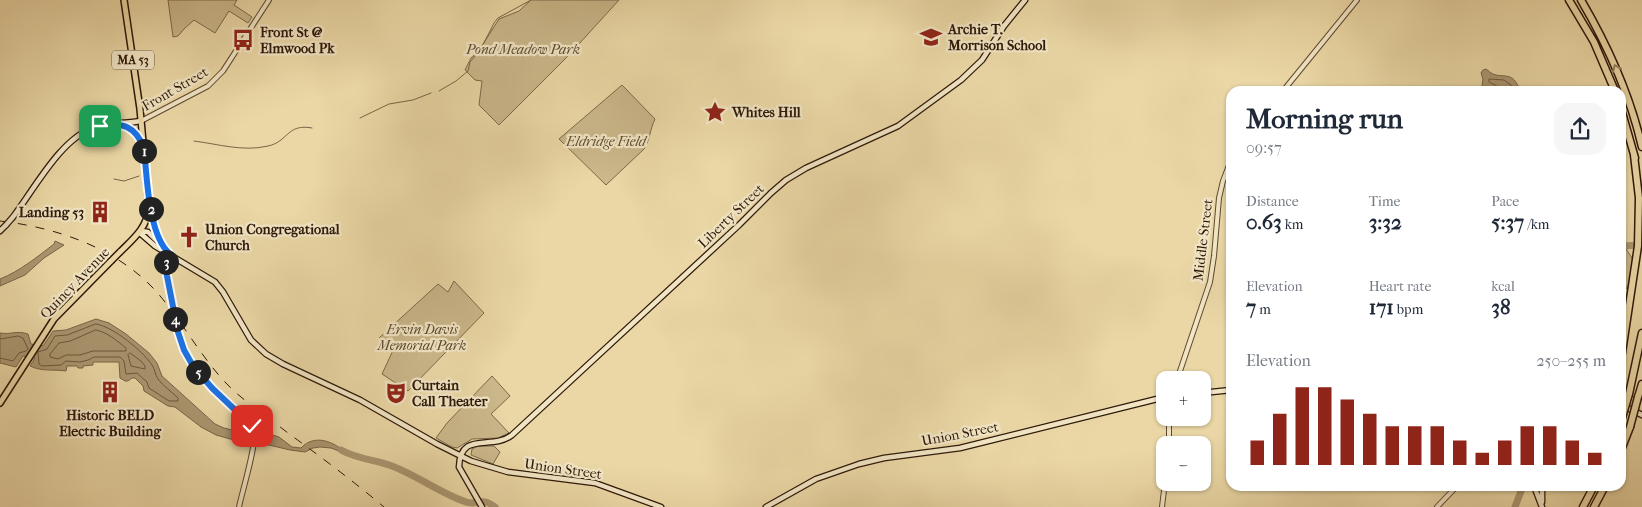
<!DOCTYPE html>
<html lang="en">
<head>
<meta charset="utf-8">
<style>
  :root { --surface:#fff; --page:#f6f6f7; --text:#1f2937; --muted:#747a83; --accent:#8f2418 }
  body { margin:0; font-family:"IM FELL French Canon",serif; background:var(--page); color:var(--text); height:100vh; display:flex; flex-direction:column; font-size:19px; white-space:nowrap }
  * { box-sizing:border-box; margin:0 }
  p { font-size:16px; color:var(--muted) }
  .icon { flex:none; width:28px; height:28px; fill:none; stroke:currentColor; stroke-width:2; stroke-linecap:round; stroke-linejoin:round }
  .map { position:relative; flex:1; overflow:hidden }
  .side { position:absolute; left:1226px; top:86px; width:400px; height:405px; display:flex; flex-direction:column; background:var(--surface); border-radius:15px; box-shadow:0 1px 4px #0004 }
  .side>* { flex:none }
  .fabs { position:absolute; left:1156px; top:371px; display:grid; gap:10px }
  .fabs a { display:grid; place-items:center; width:55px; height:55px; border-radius:10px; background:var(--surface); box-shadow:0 1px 4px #0004; font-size:25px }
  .pin { position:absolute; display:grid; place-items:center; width:42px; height:42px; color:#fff; margin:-21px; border-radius:10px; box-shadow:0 2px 8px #0006 }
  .km { position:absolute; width:25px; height:25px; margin:-12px; border-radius:50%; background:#222; color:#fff; font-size:14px; line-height:25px; text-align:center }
  .round { display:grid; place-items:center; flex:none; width:52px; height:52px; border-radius:15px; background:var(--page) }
  .headline { display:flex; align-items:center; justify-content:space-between; height:85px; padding:0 20px }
  h1 { font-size:28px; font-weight:700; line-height:38px }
  .stats { display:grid; grid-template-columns:repeat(3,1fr); gap:8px; height:85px; padding:5px 20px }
  .stats div { display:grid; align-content:center }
  .stats b { font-size:21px; font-weight:700 }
  .stats small { font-size:14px; font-weight:400 }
  .stats p { font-size:14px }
  .chart { height:140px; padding:10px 20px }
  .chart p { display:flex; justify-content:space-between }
  .chart svg { width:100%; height:90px; margin-top:5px; stroke:var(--accent); stroke-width:6 }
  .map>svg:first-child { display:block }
  .green { fill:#cab78a; stroke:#7c684a }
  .water { fill:#aa9670; stroke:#786447 }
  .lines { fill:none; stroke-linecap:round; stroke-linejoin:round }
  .shore { stroke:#6c573c; stroke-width:1 }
  .stream { stroke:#786447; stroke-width:1 }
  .river { stroke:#aa9670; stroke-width:7 }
  .tertiary-casing { stroke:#5d4830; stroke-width:6 }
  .secondary-casing { stroke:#2e1809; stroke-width:7 }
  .primary-casing { stroke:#2e1809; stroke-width:8 }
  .motorway-casing { stroke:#2e1809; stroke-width:9 }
  .tertiary { stroke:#f1e5c4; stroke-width:4 }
  .secondary { stroke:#f1e5c4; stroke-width:4.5 }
  .primary { stroke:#ead7a5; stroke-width:5 }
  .motorway { stroke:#ead7a5; stroke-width:6 }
  .rail { stroke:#2e1809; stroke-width:1; stroke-dasharray:9 9; stroke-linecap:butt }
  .tertiary-bridge-casing { stroke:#5d4830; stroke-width:6; stroke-linecap:butt }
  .secondary-bridge-casing { stroke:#2e1809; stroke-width:7; stroke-linecap:butt }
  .primary-bridge-casing { stroke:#2e1809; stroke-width:8; stroke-linecap:butt }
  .motorway-bridge-casing { stroke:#2e1809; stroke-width:9; stroke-linecap:butt }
  .tertiary-bridge { stroke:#f1e5c4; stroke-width:4 }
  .secondary-bridge { stroke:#f1e5c4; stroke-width:4.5 }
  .primary-bridge { stroke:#ead7a5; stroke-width:5 }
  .motorway-bridge { stroke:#ead7a5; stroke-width:6 }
  .oneway { stroke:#95815f }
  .route-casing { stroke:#fff; stroke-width:10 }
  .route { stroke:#1a73e8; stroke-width:6 }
  .labels { text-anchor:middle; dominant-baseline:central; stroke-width:4.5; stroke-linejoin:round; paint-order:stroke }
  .shield { fill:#f1e5c4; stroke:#685641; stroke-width:1 }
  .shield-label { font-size:12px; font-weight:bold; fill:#2e1809 }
  .poi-label { font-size:14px; font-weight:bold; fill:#2e1809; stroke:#f1e5c4; text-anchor:start }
  .park-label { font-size:14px; font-style:italic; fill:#5d4830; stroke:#f1e5c4 }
  .street-label { font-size:14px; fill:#2e1809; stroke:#f1e5c4 }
</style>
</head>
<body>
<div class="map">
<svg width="1642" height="507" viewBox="0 0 1642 507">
  <rect width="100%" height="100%" fill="#ead7a5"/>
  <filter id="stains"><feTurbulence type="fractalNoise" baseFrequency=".004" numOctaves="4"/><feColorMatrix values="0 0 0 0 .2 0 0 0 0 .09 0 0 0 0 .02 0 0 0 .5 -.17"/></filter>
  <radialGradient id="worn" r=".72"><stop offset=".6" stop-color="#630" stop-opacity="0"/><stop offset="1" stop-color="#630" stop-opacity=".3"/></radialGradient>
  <!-- green -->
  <path class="green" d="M168 0H237L234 5 252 17 248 23 229 11 215 33 194 20 184 29 178 36 173 37Z
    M531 0H619L568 56 499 125 479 105 482 81 475 80 465 70 471 58 478 52 499 19 519 11Z
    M622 85 655 119C650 129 650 140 644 149L606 185 559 139Z
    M1621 239 1626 249 1634 261 1628 286 1621 296Z
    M454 281 484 313 408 391 382 374 395 346 379 338 438 284 448 292Z
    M492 376 510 396 491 414 509 433 498 438 472 439 457 448 452 447 436 438 447 423Z
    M478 446H494L500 452 493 464 471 455 472 449Z"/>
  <!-- water -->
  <path class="water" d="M1486 69C1488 70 1490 73 1493 74 1503 78 1512 72 1518 86L1513 91 1484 88 1482 86 1483 79 1481 73 1483 70Z
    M55 241 64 245 44 258 25 275 0 286V279C20 271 37 257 54 244Z
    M96 319 109 323 126 334 149 353 157 363 162 376 215 424 224 428 249 434H269L279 437 292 447 301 448C315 433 335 442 347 454L331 448 320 447 313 448 305 452 290 450 269 445 248 444 216 435 201 427 175 407 168 406 144 391 143 386 135 378H132L128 381H125L120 378 119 362H93V365L83 366V368H78L77 366H67L66 371C52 369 43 372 30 366L35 358 23 356 16 367 0 363V333C11 335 16 330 28 334L31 344 43 346 53 331 66 330Z"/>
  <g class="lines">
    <!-- shore -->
    <path class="shore" d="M1498 91C1499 84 1493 85 1489 82V79L1504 80 1511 85 1510 91
      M96 324C112 326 143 351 152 365 155 369 155 375 158 379 163 386 172 392 178 398V401H169L149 388 147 382 137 373 126 374 124 361 120 357H94L88 360 80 362 66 361 61 365 42 366 39 364 38 352 47 349 55 336 67 335Z
      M96 330C107 332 117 341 126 348V351H93L80 355H66L58 359 50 357V354L59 343 70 341Z
      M0 339 18 336 23 338 28 349 26 351 19 353 13 361 0 358
      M130 353 141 361 145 366V369L131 366 128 355Z"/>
    <!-- stream -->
    <path class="stream" d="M439 91 456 81 468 71 470 62 480 50 489 33 494 23 498 18 531 0
      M360 118 389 104 413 100 431 93
      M194 141C218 144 243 152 268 146 288 142 287 123 312 128
      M114 179 124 181 139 176"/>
    <!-- river -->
    <path class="river" d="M1621 246 1642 245
      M341 450C357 459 376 460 392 466 418 476 440 493 466 502 478 506 481 496 495 507
      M1515 507 1523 486"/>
    <!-- tertiary casing -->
    <g class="tertiary-casing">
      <path id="tertiary" d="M1283 91 1357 0
        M141 121 208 86 223 71 269 0
        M170 254C161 268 169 288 172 304
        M176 324C183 355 200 377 222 399 232 408 251 418 254 431 257 444 242 492 239 507
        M1177 380 1210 282 1214 256 1219 198 1223 181 1231 160
        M1169 445V418
        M1162 507 1165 482
        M1437 507 1457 486"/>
    </g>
    <!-- secondary casing -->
    <g class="secondary-casing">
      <path id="secondary" d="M122 125 134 132 142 145
        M150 206 156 233 163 247
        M13 217C35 188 61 138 95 127 110 122 126 124 141 121
        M0 231 6 225
        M141 231 148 232 158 242
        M140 233 155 246 215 282 223 292 251 340 266 354 283 364 360 400 437 444 471 461 508 472 595 483 661 507
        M1202 393 1231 390
        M1621 407 1630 409 1642 415
        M1534 486 1542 507
        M1542 502V486
        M482 507 459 467C460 430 492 451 512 435L739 225 771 193 786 180 806 168 898 126 961 80 982 60 1004 26 1025 0
        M766 507 816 479 859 464 884 458 960 448 1165 397"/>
    </g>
    <!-- primary casing -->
    <g class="primary-casing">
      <path id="primary" d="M120 252C133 239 147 228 149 208L140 109 124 0
        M0 403 54 319 111 261"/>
    </g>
    <!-- motorway casing -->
    <g class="motorway-casing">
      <path id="motorway" d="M1569 0 1594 42 1615 91
        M1581 0C1608 46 1630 95 1642 147
        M1621 109 1635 158
        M1621 359 1638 246 1639 198 1634 155
        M1629 394 1642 333
        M1638 397 1642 384
        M1621 450 1630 427
        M1583 507 1594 486
        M1594 507 1605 486"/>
    </g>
    <!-- tertiary -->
    <use href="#tertiary" class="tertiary"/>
    <!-- secondary -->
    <use href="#secondary" class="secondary"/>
    <!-- primary -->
    <use href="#primary" class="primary"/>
    <!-- motorway -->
    <use href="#motorway" class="motorway"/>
    <!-- rail -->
    <path class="rail" d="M0 221C61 228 126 251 165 302 188 331 207 366 234 391 251 406 270 419 288 433 321 457 353 481 384 507"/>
    <!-- tertiary-bridge casing -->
    <g class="tertiary-bridge-casing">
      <path id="tertiary-bridge" d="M172 304 176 324"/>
    </g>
    <!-- secondary-bridge casing -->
    <g class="secondary-bridge-casing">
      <path id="secondary-bridge" d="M6 225 13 217"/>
    </g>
    <!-- primary-bridge casing -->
    <g class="primary-bridge-casing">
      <path id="primary-bridge" d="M111 261 120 252"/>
    </g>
    <!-- motorway-bridge casing -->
    <g class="motorway-bridge-casing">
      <path id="motorway-bridge" d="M1621 421 1629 394
        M1630 427 1638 397"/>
    </g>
    <!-- tertiary-bridge -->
    <use href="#tertiary-bridge" class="tertiary-bridge"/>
    <!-- secondary-bridge -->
    <use href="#secondary-bridge" class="secondary-bridge"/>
    <!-- primary-bridge -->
    <use href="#primary-bridge" class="primary-bridge"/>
    <!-- motorway-bridge -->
    <use href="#motorway-bridge" class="motorway-bridge"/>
  </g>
  <!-- one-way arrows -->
  <defs><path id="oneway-chevron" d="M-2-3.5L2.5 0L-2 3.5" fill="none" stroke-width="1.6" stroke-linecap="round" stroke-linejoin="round" transform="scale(1.25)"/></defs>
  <use class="oneway" href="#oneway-chevron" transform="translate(1616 68) rotate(-113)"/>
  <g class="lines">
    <!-- route casing -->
    <g class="route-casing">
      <path id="route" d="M100 126C123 122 135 126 144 148 147 176 148 236 170 254L166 262 167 276 178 332 184 350 193 366 212 388 252 426"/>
    </g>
    <!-- route -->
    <use href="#route" class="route"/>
  </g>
  <!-- icons -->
  <defs>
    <g id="school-bare" transform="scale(1.725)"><path d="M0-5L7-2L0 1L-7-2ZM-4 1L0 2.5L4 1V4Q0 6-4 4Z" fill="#8f2418" stroke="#f1e5c4" stroke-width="2.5" paint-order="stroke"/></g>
    <g id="bus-bare" transform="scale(1.725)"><path d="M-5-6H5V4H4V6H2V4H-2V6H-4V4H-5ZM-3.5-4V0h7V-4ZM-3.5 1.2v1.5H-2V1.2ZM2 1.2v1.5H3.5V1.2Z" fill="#8f2418" stroke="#f1e5c4" stroke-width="2.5" paint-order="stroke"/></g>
    <g id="sight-bare" transform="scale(1.725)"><path d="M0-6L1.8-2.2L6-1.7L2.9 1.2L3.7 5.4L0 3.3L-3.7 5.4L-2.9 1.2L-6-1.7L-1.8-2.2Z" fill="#8f2418" stroke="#f1e5c4" stroke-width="2.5" paint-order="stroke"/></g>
    <g id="building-bare" transform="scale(1.725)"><path d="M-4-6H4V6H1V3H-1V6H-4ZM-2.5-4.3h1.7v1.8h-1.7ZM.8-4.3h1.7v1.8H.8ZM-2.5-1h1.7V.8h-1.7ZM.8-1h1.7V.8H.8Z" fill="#8f2418" stroke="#f1e5c4" stroke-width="2.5" paint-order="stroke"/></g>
    <g id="church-bare" transform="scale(1.725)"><path d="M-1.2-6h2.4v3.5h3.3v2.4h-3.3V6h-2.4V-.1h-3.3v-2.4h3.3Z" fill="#8f2418" stroke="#f1e5c4" stroke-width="2.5" paint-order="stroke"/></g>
    <g id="theatre-bare" transform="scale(1.725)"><path d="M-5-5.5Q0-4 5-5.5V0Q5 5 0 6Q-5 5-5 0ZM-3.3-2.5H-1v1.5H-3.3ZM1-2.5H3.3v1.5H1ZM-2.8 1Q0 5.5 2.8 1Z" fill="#8f2418" stroke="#f1e5c4" stroke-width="2.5" paint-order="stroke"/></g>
  </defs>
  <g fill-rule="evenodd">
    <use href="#school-bare" x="931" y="37"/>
    <use href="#bus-bare" x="243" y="40"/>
    <use href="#sight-bare" x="715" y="112"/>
    <use href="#building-bare" x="100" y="212"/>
    <use href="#church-bare" x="189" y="237"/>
    <use href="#building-bare" x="110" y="392"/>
    <use href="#theatre-bare" x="396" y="393"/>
  </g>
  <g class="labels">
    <!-- shield labels -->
    <rect class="shield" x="112" y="50.5" width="42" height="19" rx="4"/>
    <g class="shield-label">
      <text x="133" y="60">MA 53</text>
    </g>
    <!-- poi labels -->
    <g class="poi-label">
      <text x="948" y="29">Archie T.<tspan x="948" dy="16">Morrison School</tspan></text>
      <text x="260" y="32">Front St @<tspan x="260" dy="16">Elmwood Pk</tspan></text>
      <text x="732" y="112">Whites Hill</text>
      <text x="84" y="212" text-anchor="end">Landing 53</text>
      <text x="205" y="229">Union Congregational<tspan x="205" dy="16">Church</tspan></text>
      <text x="412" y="385">Curtain<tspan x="412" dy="16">Call Theater</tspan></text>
      <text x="110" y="415" text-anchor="middle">Historic BELD<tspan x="110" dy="16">Electric Building</tspan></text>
    </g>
    <!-- park labels -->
    <g class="park-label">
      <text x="523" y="49">Pond Meadow Park</text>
      <text x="606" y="141">Eldridge Field</text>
      <text x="422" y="329">Ervin Davis<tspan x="422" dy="16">Memorial Park</tspan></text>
    </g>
    <!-- street labels -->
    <g class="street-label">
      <text transform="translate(175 89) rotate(-30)">Front Street</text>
      <text transform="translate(731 216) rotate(-44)">Liberty Street</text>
      <text transform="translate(1203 240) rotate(-83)">Middle Street</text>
      <text transform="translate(75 283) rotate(-46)">Quincy Avenue</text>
      <text transform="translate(960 434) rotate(-11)">Union Street</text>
      <text transform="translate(563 469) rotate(8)">Union Street</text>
    </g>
  </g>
  <rect width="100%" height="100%" filter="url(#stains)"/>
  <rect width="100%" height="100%" fill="url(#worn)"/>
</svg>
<div class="fabs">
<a>+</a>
<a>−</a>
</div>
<div class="pin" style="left:100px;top:126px;background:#1e9e55"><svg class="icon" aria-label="arrive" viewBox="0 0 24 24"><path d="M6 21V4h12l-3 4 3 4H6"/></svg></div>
<div class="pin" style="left:252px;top:426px;background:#d93025"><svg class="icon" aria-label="check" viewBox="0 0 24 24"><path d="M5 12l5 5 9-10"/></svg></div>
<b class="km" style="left:144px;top:151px">1</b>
<b class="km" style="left:151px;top:209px">2</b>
<b class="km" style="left:166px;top:262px">3</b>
<b class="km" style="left:175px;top:319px">4</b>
<b class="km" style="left:198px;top:372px">5</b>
<section class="side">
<div class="headline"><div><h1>Morning run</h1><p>09:57</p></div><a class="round"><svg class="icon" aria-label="share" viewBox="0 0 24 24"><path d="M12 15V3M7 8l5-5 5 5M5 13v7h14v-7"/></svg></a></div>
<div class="stats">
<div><p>Distance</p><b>0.63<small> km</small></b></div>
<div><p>Time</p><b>3:32</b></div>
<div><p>Pace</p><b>5:37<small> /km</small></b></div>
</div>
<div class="stats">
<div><p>Elevation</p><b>7<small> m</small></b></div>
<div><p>Heart rate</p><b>171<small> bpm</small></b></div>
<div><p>kcal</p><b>38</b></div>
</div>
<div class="chart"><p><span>Elevation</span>250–255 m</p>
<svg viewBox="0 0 160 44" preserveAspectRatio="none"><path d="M5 44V32M15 44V19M25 44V6M35 44V6M45 44V12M55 44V19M65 44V25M75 44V25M85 44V25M95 44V32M105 44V38M115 44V32M125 44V25M135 44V25M145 44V32M155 44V38"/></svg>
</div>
</section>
</div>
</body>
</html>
